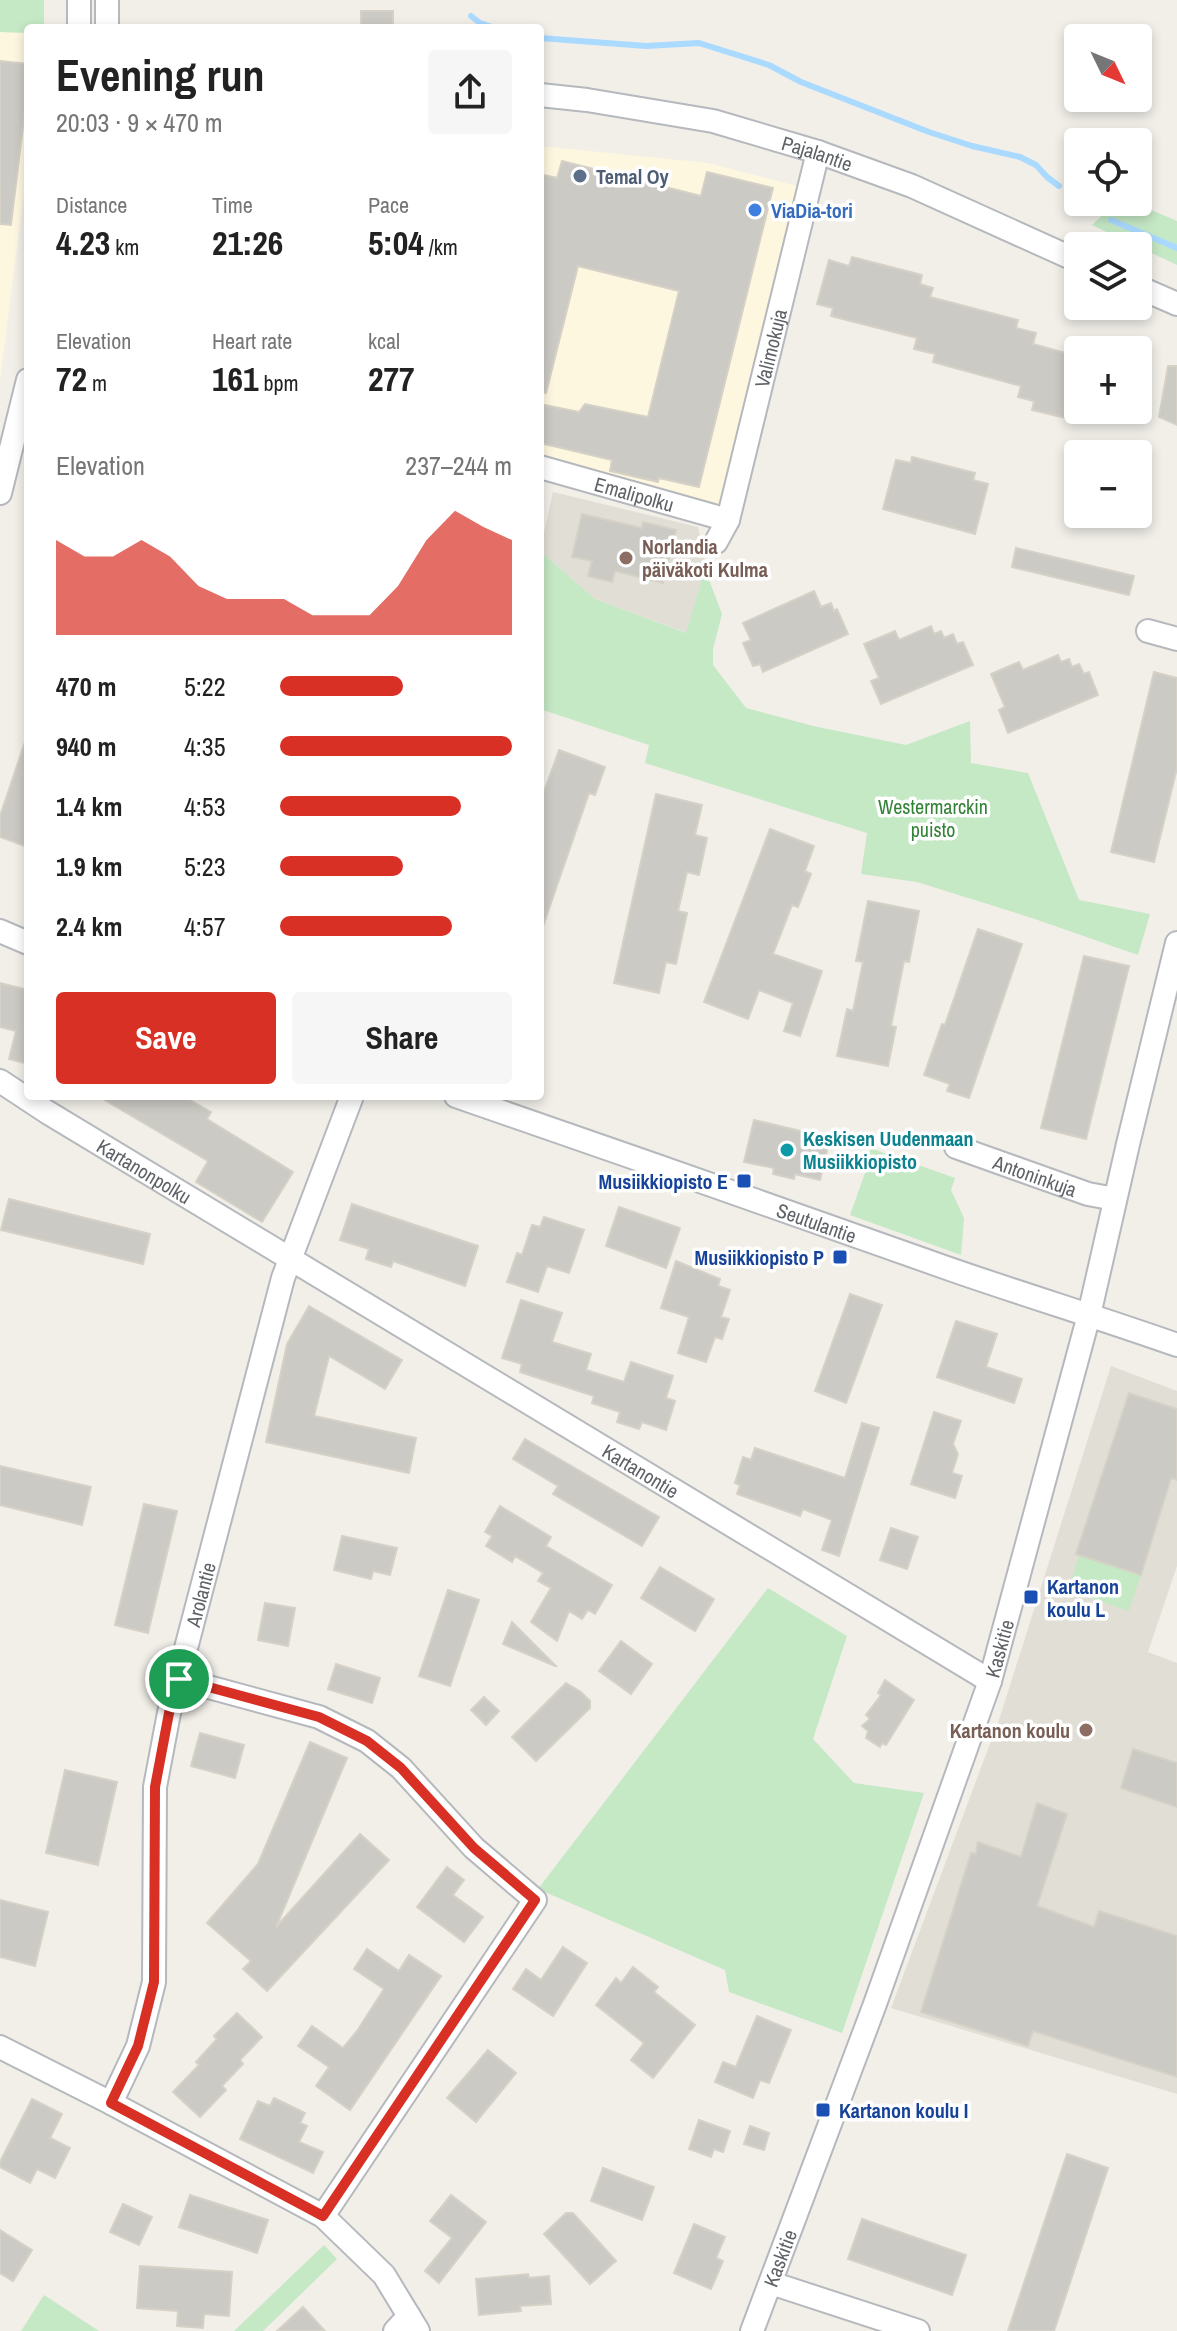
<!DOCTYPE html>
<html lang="en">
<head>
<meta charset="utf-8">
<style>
  :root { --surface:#fff; --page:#f6f6f6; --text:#222; --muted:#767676; --accent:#d93025 }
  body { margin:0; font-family:"Archivo Narrow",sans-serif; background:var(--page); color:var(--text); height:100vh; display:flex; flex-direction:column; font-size:30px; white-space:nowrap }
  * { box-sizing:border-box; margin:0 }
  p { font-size:26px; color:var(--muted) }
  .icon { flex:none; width:44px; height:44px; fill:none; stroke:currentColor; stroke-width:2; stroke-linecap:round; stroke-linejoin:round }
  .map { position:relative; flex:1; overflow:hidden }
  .drawer { position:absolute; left:24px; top:24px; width:520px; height:1076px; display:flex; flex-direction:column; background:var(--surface); border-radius:8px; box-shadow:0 4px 12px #0003 }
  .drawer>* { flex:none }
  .needle { width:52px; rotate:133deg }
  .controls { position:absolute; left:1064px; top:24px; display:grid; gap:16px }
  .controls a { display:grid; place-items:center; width:88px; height:88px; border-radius:8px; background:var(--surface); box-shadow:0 4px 12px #0003; font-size:40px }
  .pin { position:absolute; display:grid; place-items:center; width:68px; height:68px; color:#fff; margin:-34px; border:4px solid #fff; border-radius:50%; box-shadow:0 2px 8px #0007 }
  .round { display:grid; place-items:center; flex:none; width:84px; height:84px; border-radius:8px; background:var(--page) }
  .head { display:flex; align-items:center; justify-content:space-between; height:136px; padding:0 32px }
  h1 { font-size:44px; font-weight:700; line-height:60px }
  .stats { display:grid; grid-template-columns:repeat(3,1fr); gap:12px; height:136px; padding:8px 32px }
  .stats div { display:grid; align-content:center }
  .stats b { font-size:34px; font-weight:700 }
  .stats small { font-size:22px; font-weight:400 }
  .stats p { font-size:22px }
  .chart { height:224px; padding:16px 32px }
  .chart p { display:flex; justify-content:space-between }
  .chart svg { width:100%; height:144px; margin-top:8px; fill:var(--accent); opacity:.7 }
  .cta { display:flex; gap:16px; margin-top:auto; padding:16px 32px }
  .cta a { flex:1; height:92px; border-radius:8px; background:var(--accent); color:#fff; font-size:32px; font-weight:700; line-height:92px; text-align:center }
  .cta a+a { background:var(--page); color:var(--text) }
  ul { padding:0 32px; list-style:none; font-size:26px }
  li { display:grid; grid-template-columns:128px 96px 1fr; align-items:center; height:60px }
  li i { height:20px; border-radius:10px; background:var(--accent) }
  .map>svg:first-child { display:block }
  .commercial { fill:#fef7e0 }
  .education { fill:#e1ded6 }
  .green { fill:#c5e8c5 }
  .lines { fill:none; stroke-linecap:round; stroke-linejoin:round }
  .stream { stroke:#aadaff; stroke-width:6 }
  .building { fill:#cccac5; stroke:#d6d1c6; stroke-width:2 }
  .minor-casing { stroke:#b5b8bc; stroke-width:26 }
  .minor { stroke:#fff; stroke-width:22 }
  .route-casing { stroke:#fff; stroke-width:16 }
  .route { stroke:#d93025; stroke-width:10 }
  .service-dot { fill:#5c6f8a; stroke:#fff; stroke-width:3 }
  .shop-dot { fill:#3f7fe0; stroke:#fff; stroke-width:3 }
  .education-dot { fill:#8d6e63; stroke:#fff; stroke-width:3 }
  .culture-dot { fill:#0f9aa8; stroke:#fff; stroke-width:3 }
  .transit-dot { fill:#1a4fb4; stroke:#fff; stroke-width:3 }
  .labels { text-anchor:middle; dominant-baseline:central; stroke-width:7; stroke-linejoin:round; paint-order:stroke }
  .street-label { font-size:20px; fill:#5f6368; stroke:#fff }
  .service-label { font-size:20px; font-weight:bold; fill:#4e5e75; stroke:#fff; text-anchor:start }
  .shop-label { font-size:20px; font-weight:bold; fill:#366cbe; stroke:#fff; text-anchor:start }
  .education-label { font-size:20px; font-weight:bold; fill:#785e54; stroke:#fff; text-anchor:start }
  .park-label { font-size:20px; fill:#348238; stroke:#fff }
  .culture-label { font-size:20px; font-weight:bold; fill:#0d838f; stroke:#fff; text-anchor:start }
  .transit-label { font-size:20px; font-weight:bold; fill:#164399; stroke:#fff; text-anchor:end }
</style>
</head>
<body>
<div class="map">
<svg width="1177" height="2331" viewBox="0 0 1177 2331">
  <rect width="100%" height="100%" fill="#f1efe8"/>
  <!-- commercial -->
  <path class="commercial" d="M0 32 28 33V161L0 380Z
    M540 146 708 163 808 189 727 519 540 458Z"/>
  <!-- education -->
  <path class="education" d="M553 492 698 527 706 565 687 633 595 599 540 551Z
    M1111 1366 1177 1391V1566L1148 1652 1177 1663V2094L891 2008 1000 1717Z"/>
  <!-- green -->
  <path class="green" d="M0 0H44V28H28V33L0 32Z
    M1112 206H1142L1177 221V265L1092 225Z
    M540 551 595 599 686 633 705 569 722 614 713 649V665L746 708 813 726 906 745 970 721 971 763 1028 773 1079 900 1150 914 1138 955 1032 918 917 882 861 874 867 833 645 763 649 745 540 709Z
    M870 1148 955 1178 951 1190 964 1218 961 1255 850 1215 869 1162Z
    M1079 1555 1141 1575 1129 1611 1068 1591Z
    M768 1588 847 1636 813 1739 854 1783 924 1793 842 2033 729 1992 725 1970 538 1889Z
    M324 2245 337 2259 263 2331H234Z
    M44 2295 99 2331H21Z"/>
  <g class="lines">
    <!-- stream -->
    <path class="stream" d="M471 16 480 23 495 28
      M540 38 646 46 699 43 769 65 801 82 929 132 972 146 1020 157 1036 165 1047 177 1059 186
      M1111 220 1177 248"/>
  </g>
  <!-- building -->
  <path class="building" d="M361 11H393V28H361Z
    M0 61 28 64V85L11 225 0 224Z
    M562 161 701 196 707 172 773 188 699 487 659 478 658 482 610 471 612 460 540 443V404L579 412 585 404 648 417 679 291 578 266 546 393 540 392V174L557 178Z
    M852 257 922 275 920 284 933 288 930 297 1018 320 1016 328 1036 333 1033 344 1076 356 1074 366 1078 367V421L1032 410 1034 401 1018 397 1021 386 933 362 935 354 914 349 917 338 831 316 833 308 817 304 829 260 849 266Z
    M1168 366H1177V425L1159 417Z
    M912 457 975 473 973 480 988 484 975 534 883 509 896 460 911 463Z
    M582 514 642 528 643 522 676 530 663 583 615 571 612 582 588 576 592 561 572 557Z
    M1016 548 1134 576 1129 595 1012 567Z
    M814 591 821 607 831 603 834 611 837 609 848 634 763 672 760 664 753 666 743 643 751 640 743 623Z
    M931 626 934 634 941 631 944 638 953 634 957 644 963 642 973 665 881 704 871 681 879 678 864 644 895 631 899 640Z
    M1058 655 1061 662 1069 659 1072 667 1079 664 1084 674 1089 672 1098 695 1008 733 999 710 1005 707 991 674 1019 662 1023 670Z
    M1154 672 1177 678V768L1154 862 1111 852Z
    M25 742H28V847L0 837V816Z
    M559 750 605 767 595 795 589 793 543 926H540V803Z
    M656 794 702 805 695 835 707 838 699 875 687 872 678 911 687 913 676 964 666 962 659 993 614 983Z
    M770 829 814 846 805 871 811 874 798 907 792 905 773 954 822 971 800 1036 784 1031 793 1003 759 990 748 1019 704 1002Z
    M868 901 919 911 909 962 904 961 891 1026 896 1027 888 1066 837 1056 847 1009 853 1011 863 962 856 961Z
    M978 929 1022 944 969 1098 947 1091 950 1084 924 1075 942 1024 945 1025Z
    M1084 956 1129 966 1086 1139 1041 1128Z
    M0 983 28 990V1064L9 1059 16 1031 0 1027Z
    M98 1096H183L211 1112 207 1119 293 1172 262 1222 196 1182 208 1161Z
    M754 1120 830 1138 820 1180 795 1174 794 1179 773 1174 774 1168 744 1162Z
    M9 1199 150 1234 143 1264 1 1230Z
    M352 1204 478 1246 465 1286 393 1261 391 1267 366 1259 369 1249 340 1240Z
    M619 1207 680 1228 666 1268 606 1246Z
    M544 1217 584 1230 569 1273 547 1266 538 1292 507 1282 517 1253 522 1255 532 1225 540 1227Z
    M676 1261 720 1279 718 1286 730 1290 721 1317 729 1319 722 1339 715 1337 706 1362 678 1353 689 1317 661 1308Z
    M850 1294 882 1305 846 1403 815 1391Z
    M521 1300 562 1313 552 1342 591 1354 586 1370 624 1382 631 1362 673 1376 666 1398 675 1401 666 1430 642 1422 639 1429 617 1422 620 1412 592 1403 594 1396 520 1372 522 1364 502 1358Z
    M309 1306 402 1360 385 1389 329 1356 314 1416 416 1438 409 1473 266 1442 287 1344Z
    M956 1321 997 1334 986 1367 1022 1379 1014 1403 937 1377Z
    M1129 1393 1177 1409V1480L1171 1478 1141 1575 1076 1554Z
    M934 1412 961 1421 953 1444 958 1454 952 1473 962 1476 955 1498 911 1484Z
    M862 1423 879 1428 839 1556 822 1550 832 1520 803 1509 800 1516 737 1494 740 1485 735 1483 743 1457 751 1460 755 1448 845 1478Z
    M525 1439 659 1517 642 1546 553 1494 558 1486 513 1459Z
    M0 1466 91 1487 82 1525 0 1505Z
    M144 1504 177 1511 148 1633 115 1625Z
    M500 1506 551 1537 546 1546 612 1585 595 1614 588 1610 582 1619 569 1611 557 1641 531 1622 551 1588 538 1581 543 1573 515 1556 512 1562 486 1546 492 1536 485 1532Z
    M891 1528 918 1537 907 1569 880 1560Z
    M342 1536 397 1548 390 1575 373 1571 371 1579 334 1570Z
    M660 1567 714 1599 695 1631 641 1598Z
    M448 1590 479 1600 450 1686 419 1676Z
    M265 1603 295 1608 288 1646 258 1640Z
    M512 1622 556 1666H555L503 1644Z
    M621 1641 652 1664 631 1694 599 1671Z
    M336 1664 380 1678 372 1703 328 1689Z
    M885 1680 914 1700 886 1745 882 1743 880 1747 866 1738 868 1731 862 1726 870 1719 866 1715 881 1695 878 1693Z
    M566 1683 581 1692 590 1701V1708L536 1761 512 1737Z
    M484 1697 499 1711 486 1725 471 1710Z
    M200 1733 244 1745 235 1778 191 1766Z
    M310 1742 347 1758 276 1927 360 1834 389 1860 267 1991 243 1969 251 1961 207 1923 258 1864Z
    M1133 1749 1177 1763V1807L1121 1788Z
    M65 1770 117 1782 98 1865 46 1853Z
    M1037 1803 1067 1814 1037 1906 1094 1927 1099 1911 1177 1936V2077L1033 2031 1028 2046 921 2012 971 1853 976 1854 978 1842 1021 1857Z
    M447 1867 464 1880 453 1895 483 1917 464 1942 417 1907Z
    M0 1900 48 1912 35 1966 0 1957Z
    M563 1947 587 1963 553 2016 513 1989 526 1969 541 1980Z
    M367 1949 399 1971 409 1955 441 1976 350 2110 316 2086 329 2067 298 2046 312 2026 343 2048 357 2031 384 1989 354 1969Z
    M633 1967 658 1987 654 1992 695 2025 653 2078 631 2060 644 2043 596 2005 616 1978 621 1983Z
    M237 2013 262 2037 240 2060 243 2064 222 2086 226 2090 200 2117 173 2092 199 2065 196 2062 217 2039 214 2036Z
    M757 2016 791 2030 769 2083 760 2080 753 2098 715 2082 723 2062 736 2067Z
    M488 2050 516 2073 476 2122 447 2098Z
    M274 2098 305 2113 300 2123 307 2126 299 2142 323 2152 313 2173 240 2139 258 2101 270 2106Z
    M32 2099 62 2114 50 2138 70 2148 55 2178 37 2169 30 2183 0 2167V2162Z
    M699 2120 730 2131 723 2152 714 2149 711 2157 689 2149Z
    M750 2126 769 2133 764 2150 744 2144Z
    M1067 2154 1108 2168 1054 2331H1008Z
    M603 2168 654 2187 642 2220 591 2201Z
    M190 2195 268 2220 257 2253 179 2227Z
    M451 2195 486 2222 439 2283 425 2271 452 2238 430 2221Z
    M123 2204 152 2217 139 2245 110 2232Z
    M566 2213H573L616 2261 590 2284 544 2234Z
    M862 2219 966 2255 952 2295 848 2259Z
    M694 2224 725 2237 716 2258 723 2261 711 2289 674 2273Z
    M0 2230 32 2250 13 2281 0 2273Z
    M140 2266 232 2272 229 2316 204 2314 203 2328 177 2326 178 2311 137 2308Z
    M528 2274 529 2278 549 2276 551 2304 520 2306 521 2311 479 2315 476 2279Z
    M303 2307 325 2331H277Z"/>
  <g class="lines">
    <!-- minor casing -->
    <g class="minor-casing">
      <g id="minor">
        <path d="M79 28V0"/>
        <path d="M107 28V0"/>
        <path id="s1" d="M540 95 587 100 713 121 818 152 912 186 1078 261"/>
        <path d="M1138 287 1177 304"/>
        <path id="s2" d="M540 467 728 520"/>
        <path d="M0 493 28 380"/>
        <path id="s3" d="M716 542 728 520 818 152"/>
        <path d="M1148 631 1177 639"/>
        <path d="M0 931 28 943"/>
        <path id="s4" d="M0 1081 47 1112 990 1681"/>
        <path id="s5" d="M456 1096C620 1152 784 1211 947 1268 1024 1295 1101 1318 1177 1345"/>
        <path id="s6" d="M956 1147 1088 1194 1115 1199"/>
        <path d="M179 1679 319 1717 367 1741 401 1768 474 1848 535 1900 323 2216"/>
        <path d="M0 2047 111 2103 323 2216 384 2275 418 2331"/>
        <path id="s7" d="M111 2103 138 2046 154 1982 155 1787 169 1713 283 1278 352 1096"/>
        <path d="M771 2283 918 2331"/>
        <path d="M395 2331 409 2316"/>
        <path id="s8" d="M752 2331 875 2004 990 1681 1089 1315 1128 1144 1177 943"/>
      </g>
    </g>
    <!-- minor -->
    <use href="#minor" class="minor"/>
  </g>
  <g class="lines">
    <!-- route casing -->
    <g class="route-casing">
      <path id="route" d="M179 1679 319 1717 367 1741 401 1768 474 1848 535 1900 323 2216 111 2103 138 2046 154 1982 155 1787 169 1713Z"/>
    </g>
    <!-- route -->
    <use href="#route" class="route"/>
  </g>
  <!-- markers -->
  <circle class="service-dot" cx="580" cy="176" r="8"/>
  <circle class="shop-dot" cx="755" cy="210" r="8"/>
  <g class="education-dot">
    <circle cx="626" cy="558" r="8"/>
    <circle cx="1086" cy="1730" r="8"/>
  </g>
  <circle class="culture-dot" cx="787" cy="1150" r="8"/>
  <g class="transit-dot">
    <rect x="736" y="1173" width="16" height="16" rx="4"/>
    <rect x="832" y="1249" width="16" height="16" rx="4"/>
    <rect x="1023" y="1589" width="16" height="16" rx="4"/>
    <rect x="815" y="2102" width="16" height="16" rx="4"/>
  </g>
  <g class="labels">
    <!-- street labels -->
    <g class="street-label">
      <text stroke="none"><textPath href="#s1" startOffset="284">Pajalantie</textPath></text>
      <text stroke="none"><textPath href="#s3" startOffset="202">Valimokuja</textPath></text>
      <text stroke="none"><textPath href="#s2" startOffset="98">Emalipolku</textPath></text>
      <text stroke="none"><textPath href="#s4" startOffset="170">Kartanonpolku</textPath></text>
      <text stroke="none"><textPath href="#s6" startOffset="84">Antoninkuja</textPath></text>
      <text stroke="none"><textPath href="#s5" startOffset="382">Seutulantie</textPath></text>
      <text stroke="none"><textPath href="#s4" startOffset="750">Kartanontie</textPath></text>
      <text stroke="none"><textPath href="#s7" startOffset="522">Arolantie</textPath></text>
      <text stroke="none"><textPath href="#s8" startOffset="726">Kaskitie</textPath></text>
      <text stroke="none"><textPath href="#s8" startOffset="78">Kaskitie</textPath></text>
    </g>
    <!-- service labels -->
    <g class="service-label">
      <text x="596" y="176">Temal Oy</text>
    </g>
    <!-- shop labels -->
    <g class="shop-label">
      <text x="771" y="210">ViaDia-tori</text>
    </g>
    <!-- education labels -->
    <g class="education-label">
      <text x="642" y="546">Norlandia<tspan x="642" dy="23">päiväkoti Kulma</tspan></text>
      <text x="1070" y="1730" text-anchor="end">Kartanon koulu</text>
    </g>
    <!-- park labels -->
    <g class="park-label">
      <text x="933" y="806">Westermarckin<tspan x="933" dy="23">puisto</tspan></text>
    </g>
    <!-- culture labels -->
    <g class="culture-label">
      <text x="803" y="1138">Keskisen Uudenmaan<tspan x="803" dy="23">Musiikkiopisto</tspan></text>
    </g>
    <!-- transit labels -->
    <g class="transit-label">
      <text x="728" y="1181">Musiikkiopisto E</text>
      <text x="824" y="1257">Musiikkiopisto P</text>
      <text x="1047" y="1586" text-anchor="start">Kartanon<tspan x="1047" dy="23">koulu L</tspan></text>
      <text x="839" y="2110" text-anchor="start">Kartanon koulu I</text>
    </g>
  </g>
</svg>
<div class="controls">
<a><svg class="needle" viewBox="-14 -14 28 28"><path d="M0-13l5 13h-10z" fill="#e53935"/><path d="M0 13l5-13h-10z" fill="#767676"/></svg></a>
<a><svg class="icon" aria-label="locate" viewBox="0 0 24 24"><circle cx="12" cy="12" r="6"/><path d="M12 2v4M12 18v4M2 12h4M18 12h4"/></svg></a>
<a><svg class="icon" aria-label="layers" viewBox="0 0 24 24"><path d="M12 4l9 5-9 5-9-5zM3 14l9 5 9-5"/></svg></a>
<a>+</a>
<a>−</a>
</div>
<div class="pin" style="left:179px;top:1679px;background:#1e9e55"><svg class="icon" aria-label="arrive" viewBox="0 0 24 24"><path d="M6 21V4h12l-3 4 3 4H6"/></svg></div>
<section class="drawer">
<div class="head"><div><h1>Evening run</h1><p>20:03 · 9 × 470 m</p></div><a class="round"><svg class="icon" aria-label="share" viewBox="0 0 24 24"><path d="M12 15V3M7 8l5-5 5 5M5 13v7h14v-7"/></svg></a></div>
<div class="stats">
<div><p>Distance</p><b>4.23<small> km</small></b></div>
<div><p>Time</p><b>21:26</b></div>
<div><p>Pace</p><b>5:04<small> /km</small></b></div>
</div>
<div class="stats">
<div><p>Elevation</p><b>72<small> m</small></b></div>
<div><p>Heart rate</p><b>161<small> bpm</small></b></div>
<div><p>kcal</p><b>277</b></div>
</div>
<div class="chart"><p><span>Elevation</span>237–244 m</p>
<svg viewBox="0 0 160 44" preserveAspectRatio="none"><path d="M0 44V15L10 20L20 20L30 15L40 20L50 29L60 33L70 33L80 33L90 38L100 38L110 38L120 29L130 15L140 6L150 11L160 15V44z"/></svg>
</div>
<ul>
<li><b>470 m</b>5:22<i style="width:53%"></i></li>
<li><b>940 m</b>4:35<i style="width:100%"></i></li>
<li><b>1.4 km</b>4:53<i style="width:78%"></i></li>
<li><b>1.9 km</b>5:23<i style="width:53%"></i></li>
<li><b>2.4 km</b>4:57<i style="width:74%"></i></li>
</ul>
<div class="cta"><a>Save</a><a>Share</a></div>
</section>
</div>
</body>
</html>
